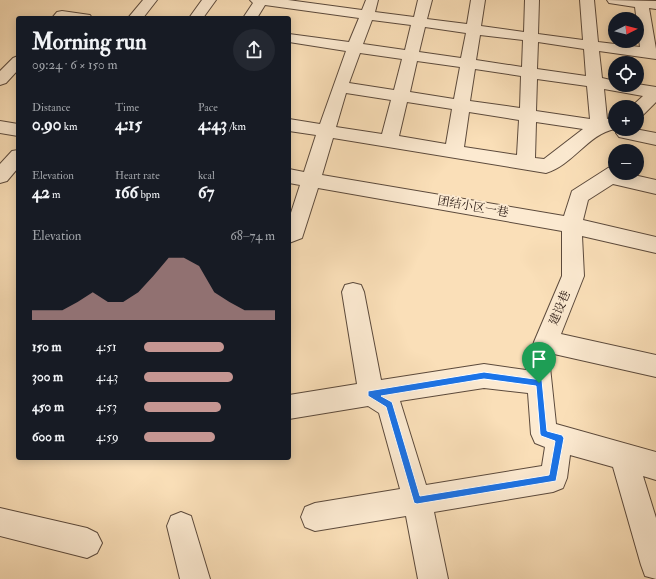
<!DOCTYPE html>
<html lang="en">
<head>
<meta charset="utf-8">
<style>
  :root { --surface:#171b24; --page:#242831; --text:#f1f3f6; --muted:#9ea1a6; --accent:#c59692 }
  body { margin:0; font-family:"IM FELL Double Pica","Noto Serif SC",serif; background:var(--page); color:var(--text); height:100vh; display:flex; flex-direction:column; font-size:15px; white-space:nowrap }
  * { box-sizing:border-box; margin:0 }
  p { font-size:13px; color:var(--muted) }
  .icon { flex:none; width:22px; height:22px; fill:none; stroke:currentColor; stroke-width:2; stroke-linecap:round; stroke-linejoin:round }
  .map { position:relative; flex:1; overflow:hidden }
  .side { position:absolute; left:16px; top:16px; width:275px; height:444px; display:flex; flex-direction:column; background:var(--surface); border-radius:4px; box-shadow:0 2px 10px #0003 }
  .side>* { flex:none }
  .needle { width:26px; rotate:84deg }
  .tools { position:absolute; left:608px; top:12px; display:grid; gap:8px }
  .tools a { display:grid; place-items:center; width:36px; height:36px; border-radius:50%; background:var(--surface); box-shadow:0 2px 10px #0003; font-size:20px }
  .pin { position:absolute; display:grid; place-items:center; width:34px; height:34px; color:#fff; margin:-41px -17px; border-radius:50% 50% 50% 0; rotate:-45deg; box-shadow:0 0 4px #0007 }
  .pin .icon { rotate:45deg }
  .round { display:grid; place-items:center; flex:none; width:42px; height:42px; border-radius:21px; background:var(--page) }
  .overview { display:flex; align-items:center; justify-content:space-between; height:68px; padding:0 16px }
  h1 { font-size:22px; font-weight:800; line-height:30px }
  .figures { display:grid; grid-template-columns:repeat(3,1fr); gap:6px; height:68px; padding:4px 16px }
  .figures div { display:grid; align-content:center }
  .figures b { font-size:17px; font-weight:800 }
  .figures small { font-size:11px; font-weight:400 }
  .figures p { font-size:11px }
  .chart { height:112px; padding:8px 16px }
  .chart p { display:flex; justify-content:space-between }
  .chart svg { width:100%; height:72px; margin-top:4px; fill:var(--accent); opacity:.7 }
  ul { padding:0 16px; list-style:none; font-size:13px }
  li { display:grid; grid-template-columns:64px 48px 1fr; align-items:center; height:30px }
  li i { height:10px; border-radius:5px; background:var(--accent) }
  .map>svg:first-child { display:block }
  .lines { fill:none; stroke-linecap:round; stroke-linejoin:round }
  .minor-casing { stroke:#5c4a3c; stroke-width:2 }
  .minor { fill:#fcead1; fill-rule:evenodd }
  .route { fill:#1a73e8; stroke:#fff; fill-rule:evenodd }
  .labels { text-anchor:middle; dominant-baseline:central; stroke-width:4; stroke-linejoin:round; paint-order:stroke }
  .street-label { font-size:12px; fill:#281812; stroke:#fcead1 }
</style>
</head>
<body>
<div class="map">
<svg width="656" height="579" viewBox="0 0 656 579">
  <rect width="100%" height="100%" fill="#fadfb8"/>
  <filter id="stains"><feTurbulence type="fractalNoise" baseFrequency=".005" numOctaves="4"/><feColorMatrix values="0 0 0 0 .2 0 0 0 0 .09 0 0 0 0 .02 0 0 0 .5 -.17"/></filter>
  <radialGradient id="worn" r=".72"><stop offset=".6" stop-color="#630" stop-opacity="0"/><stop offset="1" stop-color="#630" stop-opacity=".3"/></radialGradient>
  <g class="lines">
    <!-- minor casing -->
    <g class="minor-casing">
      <path id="minor" d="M143 0H157L143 18H128Z
        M202 0H216L203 18H189Z
        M250 0H288L362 10 366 0H378L375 12 414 17 418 0H432L427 19 467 24 471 0H485L481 26 524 32 525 0H539L538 34 583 40 580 0H594L598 42 640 47 635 7 609 3 607 0 656 1V9L649 8 656 49V59L599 51 602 78 615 81V85L637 84 656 87V102L643 115 637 117V107H631L643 96 604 89 607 119 615 117V129C588 134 573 165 546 173L333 138 322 175 564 216 572 191 608 168 615 166V173H625L656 180V194L613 184 588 200 583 220 656 237V253L582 236 584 276 561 334 656 355V377L554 354 550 367 556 424 656 452V480L643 476 656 518V579L645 576 641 565 613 467 570 455 567 478 563 488 553 492 434 512 448 579H418L406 516 315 531 305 527 301 517 305 507 315 503 400 489 379 413 368 406 289 419V395L357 384 342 292 345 285 353 283 361 285 364 292 381 380 484 364 526 370 534 342 562 276V231L318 188 302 238 289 243V219L300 185 289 183V169L304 172 316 135 289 131V119L320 124 346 51 289 42V34L349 42 359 18 265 5 257 18H243L253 3ZM372 20 411 25 405 50 363 44ZM425 27 466 33 461 58 419 52ZM480 35 523 40 522 67 476 60ZM538 42 584 49 586 76 537 69ZM360 53 402 59 394 90 349 83ZM417 61 460 67 454 99 410 92ZM475 69 521 76 520 108 470 101ZM537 79 587 86 590 119 536 111ZM346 93 391 100 382 134 336 127ZM407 102 452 109 446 144 399 136ZM469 112 519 120 517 155 464 147ZM536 122 583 129 544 159 535 158ZM484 388 528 393 531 434 535 443 545 447 542 466 426 485 400 401Z
        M62 11 90 15 92 18H52L57 12Z
        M18 56V70L6 83 0 85V71L13 58Z
        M0 121 18 124V136L0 133Z
        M619 129H635L656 133V145L619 137 616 133Z
        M18 150V168L7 181 0 183V164L12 151Z
        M0 508 87 528 97 533 102 543 97 553 87 558 0 536Z
        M181 512 191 516 210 579H180L167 526 171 516Z"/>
    </g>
    <!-- minor -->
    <use href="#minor" class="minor"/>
  </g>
  <!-- route -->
  <path class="route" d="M484 372 542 380 547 431 562 435 564 438 556 481 417 504 414 503 386 407 368 396V391ZM484 379 536 386 540 434 541 436 555 441 549 475 420 496 393 405 392 402 381 396Z"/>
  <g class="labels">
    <!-- street labels -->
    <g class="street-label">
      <text transform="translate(473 207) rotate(10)">团结小区一巷</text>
      <text transform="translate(560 308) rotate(-67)">建设巷</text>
    </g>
  </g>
  <rect width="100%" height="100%" filter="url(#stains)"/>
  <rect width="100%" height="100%" fill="url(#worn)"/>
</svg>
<div class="tools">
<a><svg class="needle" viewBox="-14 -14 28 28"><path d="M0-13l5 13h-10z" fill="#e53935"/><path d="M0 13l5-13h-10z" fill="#9ea1a6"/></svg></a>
<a><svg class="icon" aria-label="locate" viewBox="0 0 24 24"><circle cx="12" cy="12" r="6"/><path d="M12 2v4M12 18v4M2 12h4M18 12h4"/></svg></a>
<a>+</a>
<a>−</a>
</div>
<div class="pin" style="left:539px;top:383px;background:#1e9e55"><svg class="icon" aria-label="arrive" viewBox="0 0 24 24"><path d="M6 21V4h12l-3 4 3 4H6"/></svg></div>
<section class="side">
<div class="overview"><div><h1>Morning run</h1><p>09:24 · 6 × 150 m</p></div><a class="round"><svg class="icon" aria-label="share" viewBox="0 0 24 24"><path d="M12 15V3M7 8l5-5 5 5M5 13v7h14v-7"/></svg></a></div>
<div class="figures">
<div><p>Distance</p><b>0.90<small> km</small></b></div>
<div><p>Time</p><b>4:15</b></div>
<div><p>Pace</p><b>4:43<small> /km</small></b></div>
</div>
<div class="figures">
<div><p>Elevation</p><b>42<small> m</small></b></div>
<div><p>Heart rate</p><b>166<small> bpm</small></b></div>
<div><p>kcal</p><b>67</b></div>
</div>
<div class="chart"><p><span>Elevation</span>68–74 m</p>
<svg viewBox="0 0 160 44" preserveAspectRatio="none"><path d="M0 44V38L10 38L20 38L30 33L40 27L50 33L60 33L70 27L80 17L90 6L100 6L110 11L120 27L130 33L140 38L150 38L160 38V44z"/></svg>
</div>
<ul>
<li><b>150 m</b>4:51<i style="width:61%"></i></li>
<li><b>300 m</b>4:43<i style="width:68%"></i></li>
<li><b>450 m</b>4:53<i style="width:59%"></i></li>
<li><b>600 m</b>4:59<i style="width:54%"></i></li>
</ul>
</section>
</div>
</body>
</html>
